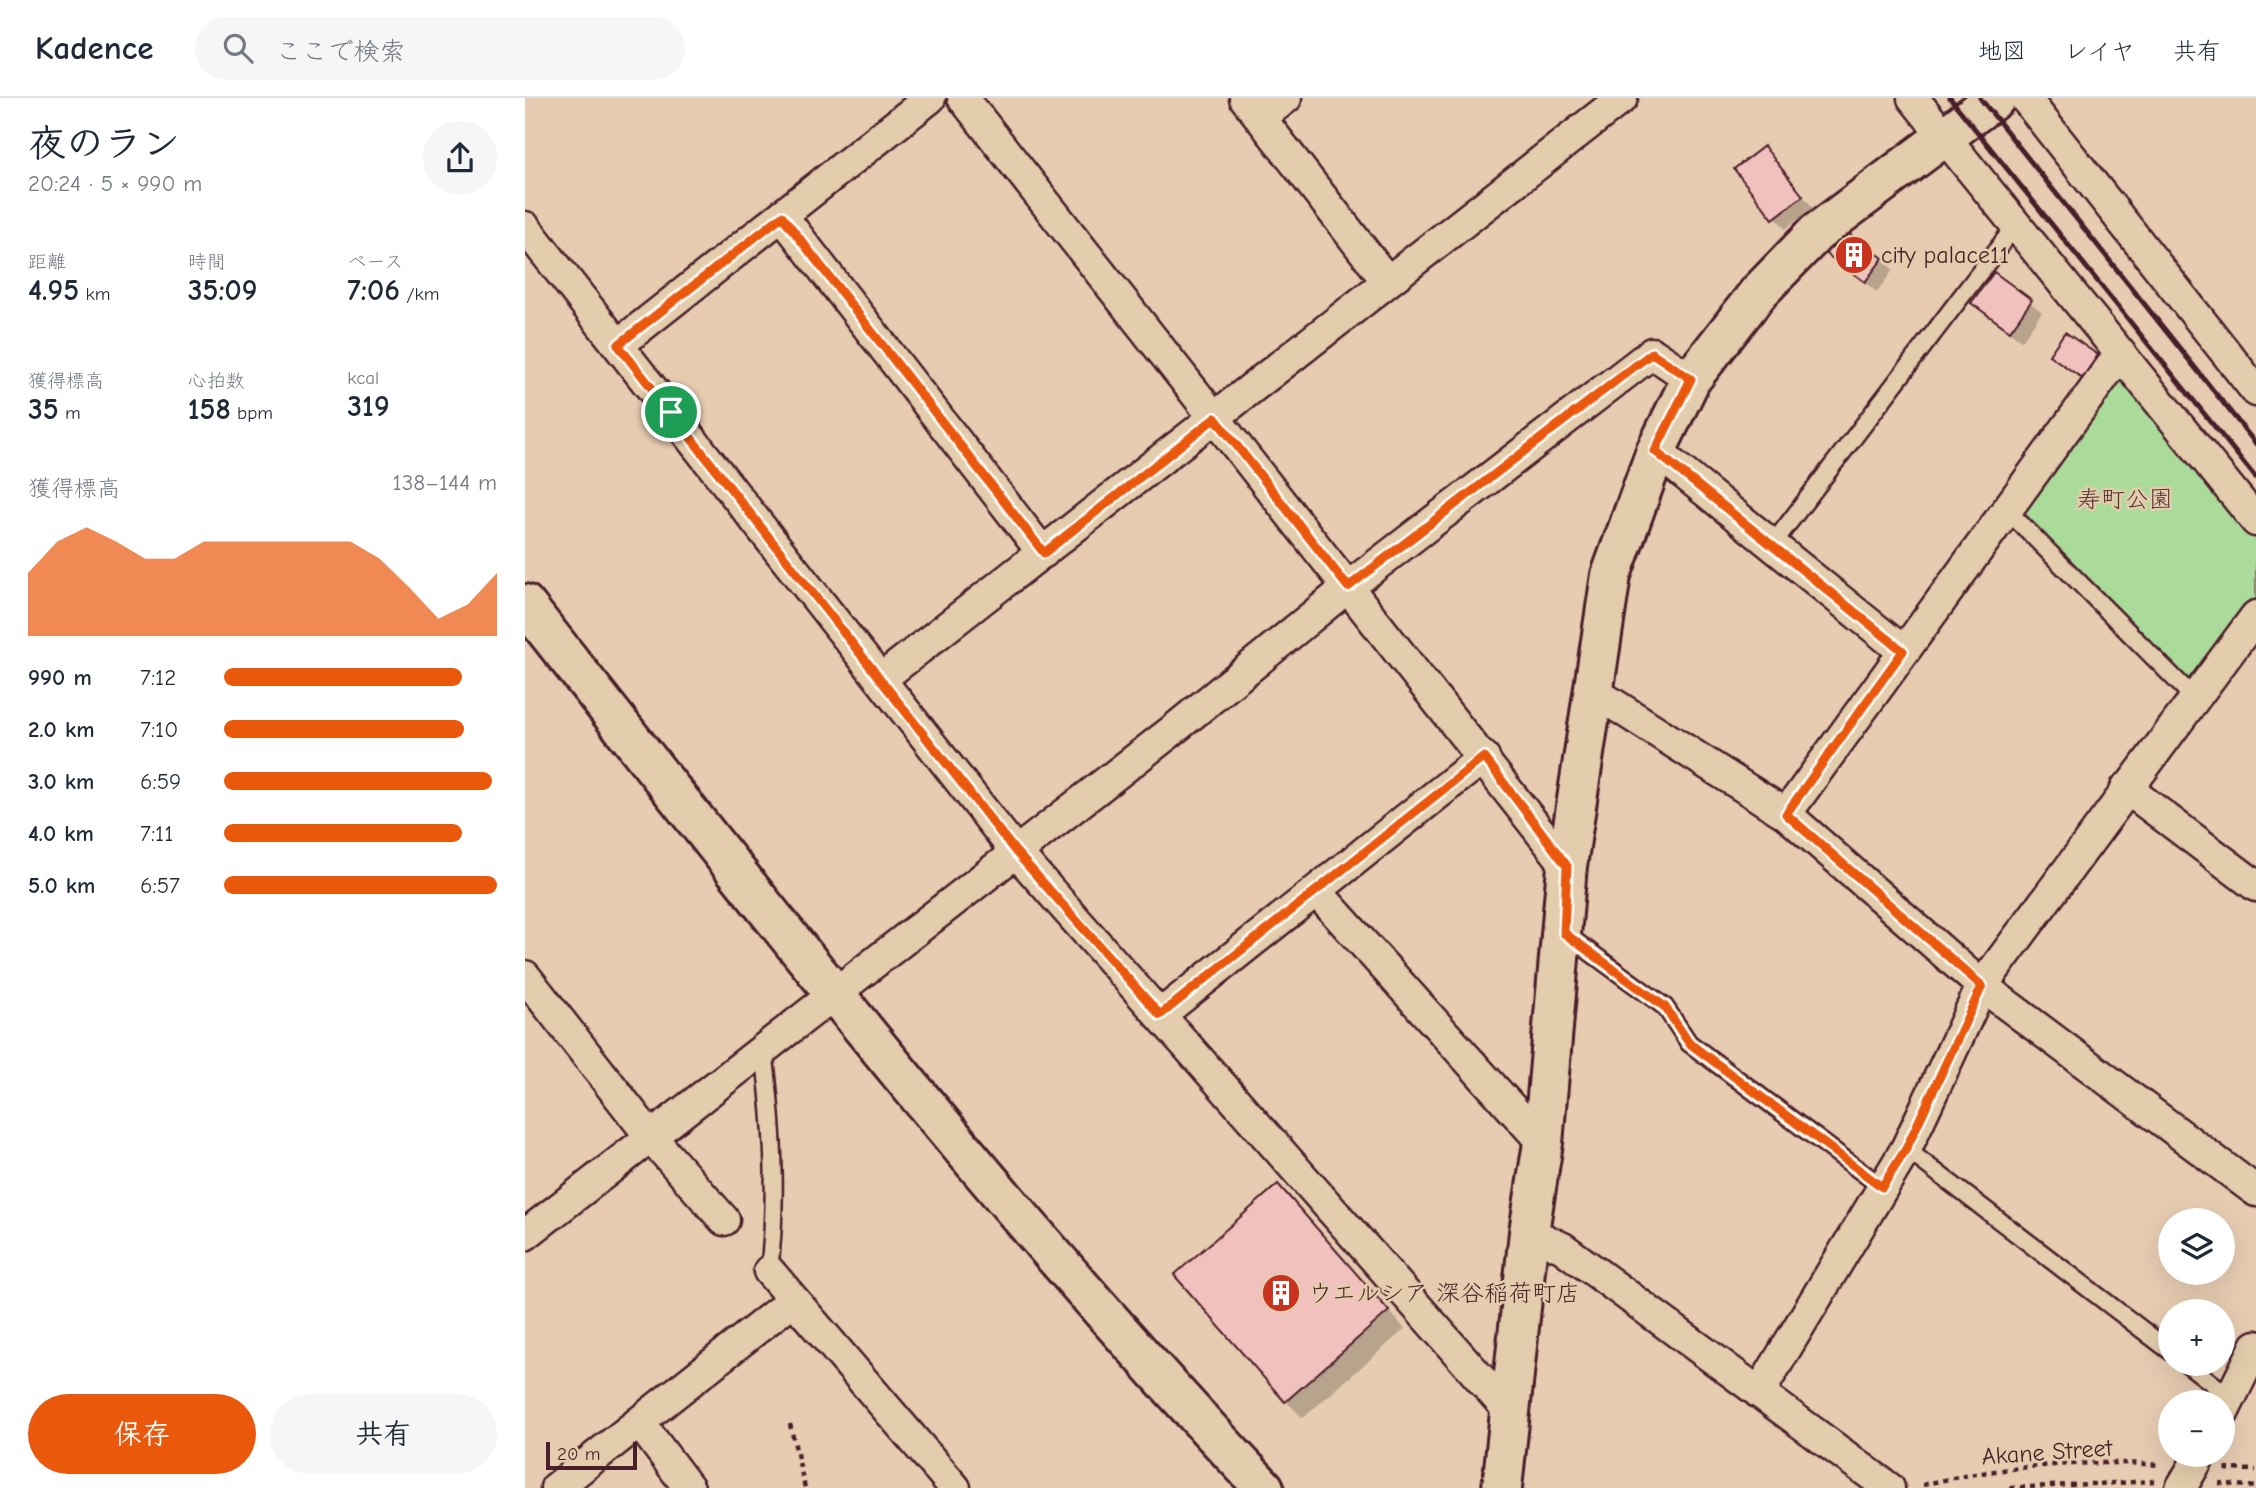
<!DOCTYPE html>
<html lang="ja">
<head>
<meta charset="utf-8">
<style>
  :root { --surface:#fff; --page:#f6f6f7; --text:#1f2937; --muted:#747a83; --line:#e0e1e3; --accent:#ea580c }
  body { margin:0; font-family:"Comic Neue","Klee One",sans-serif; background:var(--page); color:var(--text); height:100vh; display:flex; flex-direction:column; font-size:26px; white-space:nowrap }
  * { box-sizing:border-box; margin:0 }
  p { font-size:23px; color:var(--muted) }
  .icon { flex:none; width:38px; height:38px; fill:none; stroke:currentColor; stroke-width:2; stroke-linecap:round; stroke-linejoin:round }
  .map { position:relative; flex:1; overflow:hidden }
  .panel { display:flex; flex-direction:column; background:var(--surface); width:525px }
  .panel>* { flex:none }
  .tools { position:absolute; left:1633px; top:1110px; display:grid; gap:14px }
  .tools a { display:grid; place-items:center; width:77px; height:77px; border-radius:50%; background:var(--surface); box-shadow:0 7px 28px #0002; font-size:35px }
  .scale { position:absolute; left:21px; bottom:18px; width:91px; box-sizing:border-box; padding-left:7px; border:4px solid #4a1f2b; border-top:0; font-size:19px; line-height:24px; white-space:nowrap; color:#4a1f2b; -webkit-text-stroke:5px #e3cdac; paint-order:stroke }
  .pin { position:absolute; display:grid; place-items:center; width:60px; height:60px; color:#fff; margin:-30px; border:4px solid #fff; border-radius:50%; box-shadow:0 2px 7px #0007 }
  .round { display:grid; place-items:center; flex:none; width:74px; height:74px; border-radius:37px; background:var(--page) }
  .overview { display:flex; align-items:center; justify-content:space-between; height:119px; padding:0 28px }
  h1 { font-size:38px; font-weight:700; line-height:52px }
  .stats { display:grid; grid-template-columns:repeat(3,1fr); gap:10px; height:119px; padding:7px 28px }
  .stats div { display:grid; align-content:center }
  .stats b { font-size:30px; font-weight:700 }
  .stats small { font-size:19px; font-weight:400 }
  .stats p { font-size:19px }
  .chart { height:196px; padding:14px 28px }
  .chart p { display:flex; justify-content:space-between }
  .chart svg { width:100%; height:126px; margin-top:7px; fill:var(--accent); opacity:.7 }
  .cta { display:flex; gap:14px; margin-top:auto; padding:14px 28px }
  .cta a { flex:1; height:80px; border-radius:42px; background:var(--accent); color:#fff; font-size:28px; font-weight:700; line-height:80px; text-align:center }
  .cta a+a { background:var(--page); color:var(--text) }
  ul { padding:0 28px; list-style:none; font-size:23px }
  li { display:grid; grid-template-columns:112px 84px 1fr; align-items:center; height:52px }
  li i { height:18px; border-radius:9px; background:var(--accent) }
  header { display:flex; align-items:center; gap:42px; box-sizing:border-box; height:98px; padding:0 35px; background:var(--surface); border-bottom:2px solid var(--line) }
  header strong { font-size:33px }
  nav { display:flex; gap:38px; margin-inline-start:auto; font-size:24px }
  .search { width:490px; height:63px; background:var(--page); display:flex; align-items:center; gap:18px; box-sizing:border-box; padding:0 24px; border-radius:38px; color:var(--muted); font-size:26px }
  main { display:flex; flex:1; min-height:0 }
  .map>svg:first-child { display:block }
  .green { fill:#abdb9a; stroke:#7a7d62; stroke-width:2 }
  .shadow { fill:#0003 }
  .building { fill:#f1c1be; stroke:#4a1f2b; stroke-width:2 }
  .lines { fill:none; stroke-linecap:round; stroke-linejoin:round }
  .lane-casing { stroke:#4a1f2b; stroke-width:21 }
  .street-casing { stroke:#4a1f2b; stroke-width:35 }
  .secondary-casing { stroke:#4a1f2b; stroke-width:44 }
  .path { stroke:#4a1f2b; stroke-width:4.5; stroke-dasharray:5 5; stroke-linecap:butt }
  .lane { stroke:#e3cdac; stroke-width:16 }
  .street { stroke:#e3cdac; stroke-width:30 }
  .secondary { stroke:#e3cdac; stroke-width:38 }
  .rail { stroke:#4a1f2b; stroke-width:5 }
  .route-casing { stroke:#fff; stroke-width:14 }
  .route { stroke:#ea580c; stroke-width:9 }
  .labels { text-anchor:middle; dominant-baseline:central; stroke-width:5; stroke-linejoin:round; paint-order:stroke }
  .poi-label { font-size:24px; fill:#4a1f2b; stroke:#e3cdac; text-anchor:start }
  .park-label { font-size:24px; fill:#543236; stroke:#e3cdac }
  .street-label { font-size:24px; fill:#4a1f2b; stroke:#e3cdac }
</style>
</head>
<body>
<header>
<strong>Kadence</strong>
<div class="search"><svg class="icon" aria-label="search" viewBox="0 0 24 24"><circle cx="10" cy="10" r="6"/><path d="M15 15l6 6"/></svg>ここで検索</div>
<nav><a>地図</a><a>レイヤ</a><a>共有</a></nav>
</header>
<main>
<section class="panel">
<div class="overview"><div><h1>夜のラン</h1><p>20:24 · 5 × 990 m</p></div><a class="round"><svg class="icon" aria-label="share" viewBox="0 0 24 24"><path d="M12 15V3M7 8l5-5 5 5M5 13v7h14v-7"/></svg></a></div>
<div class="stats">
<div><p>距離</p><b>4.95<small> km</small></b></div>
<div><p>時間</p><b>35:09</b></div>
<div><p>ペース</p><b>7:06<small> /km</small></b></div>
</div>
<div class="stats">
<div><p>獲得標高</p><b>35<small> m</small></b></div>
<div><p>心拍数</p><b>158<small> bpm</small></b></div>
<div><p>kcal</p><b>319</b></div>
</div>
<div class="chart"><p><span>獲得標高</span>138–144 m</p>
<svg viewBox="0 0 160 44" preserveAspectRatio="none"><path d="M0 44V22L10 11L20 6L30 11L40 17L50 17L60 11L70 11L80 11L90 11L100 11L110 11L120 17L130 27L140 38L150 33L160 22V44z"/></svg>
</div>
<ul>
<li><b>990 m</b>7:12<i style="width:87%"></i></li>
<li><b>2.0 km</b>7:10<i style="width:88%"></i></li>
<li><b>3.0 km</b>6:59<i style="width:98%"></i></li>
<li><b>4.0 km</b>7:11<i style="width:87%"></i></li>
<li><b>5.0 km</b>6:57<i style="width:100%"></i></li>
</ul>
<div class="cta"><a>保存</a><a>共有</a></div>
</section>
<div class="map">
<svg width="1731" height="1390" viewBox="0 0 1731 1390">
  <rect width="100%" height="100%" fill="#e7ccb1"/>
  <filter id="ink" filterUnits="userSpaceOnUse"><feTurbulence type="fractalNoise" baseFrequency=".0143" numOctaves="2"/><feDisplacementMap in="SourceGraphic" scale="14" xChannelSelector="R" yChannelSelector="G"/><feConvolveMatrix kernelMatrix="1 2 1 2 8 2 1 2 1" color-interpolation-filters="sRGB"/></filter>
  <g filter="url(#ink)">
    <!-- green -->
    <path class="green" d="M1596 269 1731 434V504L1670 588 1494 410Z"/>
    <!-- shadow -->
    <path class="shadow" d="M1239 50 1288 110 1260 131 1211 71Z
      M1302 155 1357 161 1368 172 1352 194Z
      M1469 176 1517 214 1497 243 1448 205Z
      M1572 259 1577 264 1562 284 1531 261Z
      M769 1105 880 1231 778 1320 761 1303Z"/>
    <!-- building -->
    <path class="building" d="M1239 48 1278 98 1248 121 1209 71Z
      M1317 131 1358 160 1340 184 1300 155Z
      M1469 174 1507 202 1485 233 1446 205Z
      M1540 234 1573 257 1557 280 1524 257Z
      M753 1086 864 1213 760 1304 649 1177Z"/>
    <g class="lines">
      <!-- lane casing -->
      <g class="lane-casing">
        <path id="lane" d="M1482 412 1669 600
          M1247 447 1490 128
          M1039 835 1140 909 1164 945 1357 1089
          M239 952C248 1027 253 1098 244 1173
          M1381 1051 1645 1253
          M1661 1265 1705 1299"/>
      </g>
      <!-- street casing -->
      <g class="street-casing">
        <path id="street" d="M438 0 1042 768
          M720 0 862 183
          M1388 0 1731 423
          M1500 0 1731 293
          M735 20 761 0
          M257 118 518 455
          M0 129 490 753 984 1313
          M93 247 405 0
          M1131 353 1378 553
          M357 580 1097 0
          M1068 593 1261 716 1457 888 1731 1093
          M1601 690 1731 788
          M1261 716 1595 256
          M792 794 1018 1045
          M0 878 125 1038 199 1122
          M635 917 959 659
          M1004 1134 1038 1150 1364 1390
          M0 1137 648 632 823 489 1127 255 1166 281
          M244 1173 430 1390
          M1234 1295 1381 1051 1457 888 1731 518
          M1698 1315 1731 1248
          M114 1324 164 1390
          M31 1390 268 1202
          M1656 1390 1676 1356"/>
      </g>
      <!-- secondary casing -->
      <g class="secondary-casing">
        <path id="secondary" d="M0 506C238 808 474 1111 739 1390
          M977 1390 1004 1134 1018 1045 1042 768 1086 477 1131 353 1166 281 1233 195 1291 135 1471 0"/>
      </g>
      <!-- path -->
      <path class="path" d="M265 1326 280 1390
        M1700 1371 1731 1372
        M1694 1385 1731 1389
        M1398 1387C1466 1369 1565 1361 1635 1367
        M1485 1390 1629 1383"/>
      <!-- lane -->
      <use href="#lane" class="lane"/>
      <!-- street -->
      <use href="#street" class="street"/>
      <!-- secondary -->
      <use href="#secondary" class="secondary"/>
      <!-- rail -->
      <path class="rail" d="M1425 0 1731 380
        M1455 0 1731 346"/>
    </g>
  </g>
  <g class="lines" filter="url(#ink)">
    <!-- route casing -->
    <g class="route-casing">
      <path id="route" d="M257 118 519 455 690 320 823 489 1127 255 1166 281 1130 353 1378 553 1261 716 1457 888 1381 1051 1357 1089 1164 945 1140 909 1039 835 1042 768 959 659 635 917 490 753 93 247Z"/>
    </g>
    <!-- route -->
    <use href="#route" class="route"/>
  </g>
  <!-- icons -->
  <defs>
    <g id="building-disc" transform="scale(2.0125)"><circle r="9.5" fill="#c8321e" stroke="#e3cdac"/><path d="M-4-6H4V6H1V3H-1V6H-4ZM-2.5-4.3h1.7v1.8h-1.7ZM.8-4.3h1.7v1.8H.8ZM-2.5-1h1.7V.8h-1.7ZM.8-1h1.7V.8H.8Z" fill="#fff"/></g>
  </defs>
  <g fill-rule="evenodd">
    <use href="#building-disc" x="1329" y="157"/>
    <use href="#building-disc" x="756" y="1195"/>
  </g>
  <g class="labels">
    <!-- poi labels -->
    <g class="poi-label">
      <text x="1356" y="157">city palace11</text>
      <text x="783" y="1195">ウエルシア 深谷稲荷町店</text>
    </g>
    <!-- park labels -->
    <g class="park-label">
      <text x="1600" y="401">寿町公園</text>
    </g>
    <!-- street labels -->
    <g class="street-label">
      <text transform="translate(1522 1354) rotate(-4)">Akane Street</text>
    </g>
  </g>
</svg>
<div class="tools">
<a><svg class="icon" aria-label="layers" viewBox="0 0 24 24"><path d="M12 4l9 5-9 5-9-5zM3 14l9 5 9-5"/></svg></a>
<a>+</a>
<a>−</a>
</div>
<div class="scale">20 m</div>
<div class="pin" style="left:146px;top:314px;background:#1e9e55"><svg class="icon" aria-label="arrive" viewBox="0 0 24 24"><path d="M6 21V4h12l-3 4 3 4H6"/></svg></div>
</div>
</main>
</body>
</html>
